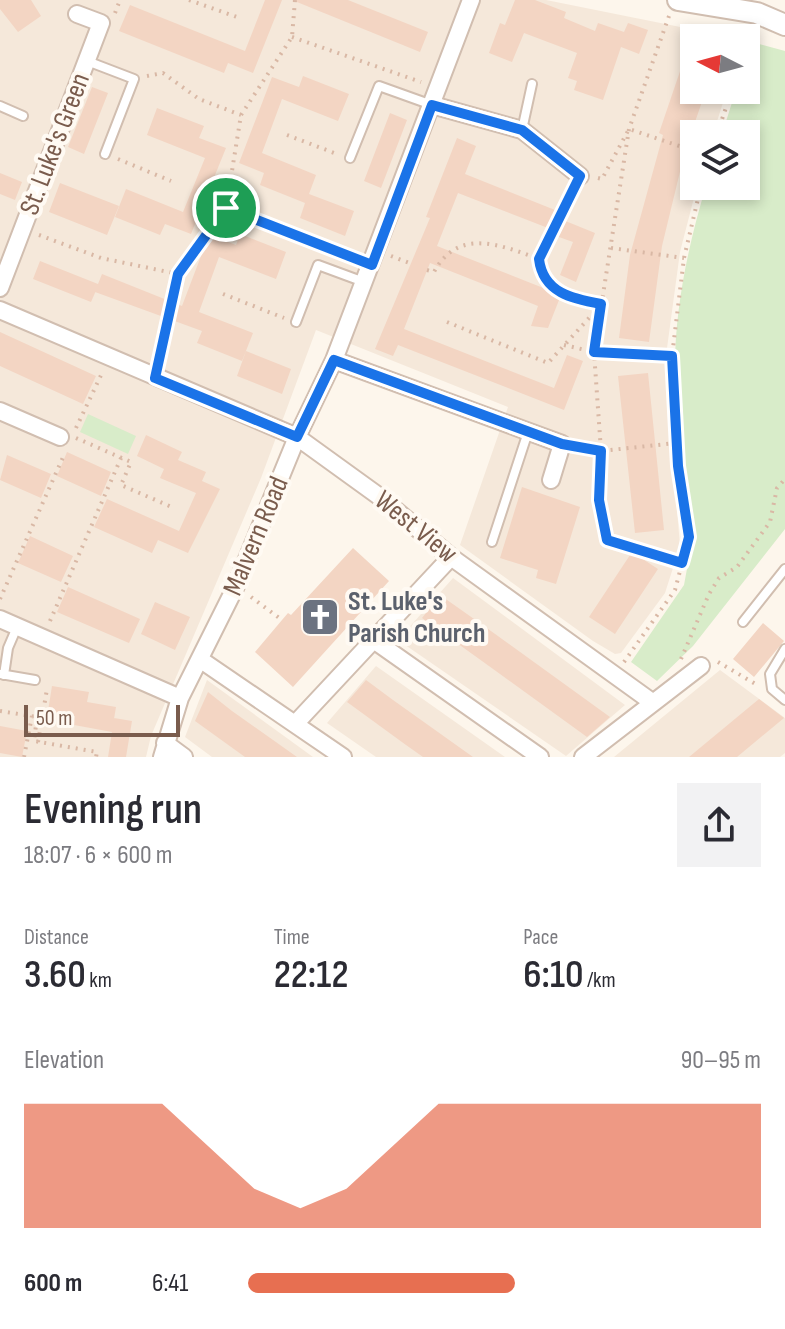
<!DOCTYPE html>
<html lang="en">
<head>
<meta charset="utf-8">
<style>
  :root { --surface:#fff; --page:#f2f2f3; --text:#2b2b33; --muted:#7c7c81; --accent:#e76f51 }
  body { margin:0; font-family:"Sofia Sans Condensed",sans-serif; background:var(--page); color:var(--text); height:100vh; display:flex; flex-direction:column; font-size:30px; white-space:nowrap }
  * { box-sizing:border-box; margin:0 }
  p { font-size:26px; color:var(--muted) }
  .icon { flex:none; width:44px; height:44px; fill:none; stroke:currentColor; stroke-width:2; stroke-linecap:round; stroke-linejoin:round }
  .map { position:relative; height:757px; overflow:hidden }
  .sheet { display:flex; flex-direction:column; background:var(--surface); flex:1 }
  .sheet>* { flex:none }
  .needle { width:52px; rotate:276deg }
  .controls { position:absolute; left:680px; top:24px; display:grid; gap:16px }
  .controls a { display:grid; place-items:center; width:80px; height:80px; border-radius:0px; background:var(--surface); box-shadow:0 4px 12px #0003; font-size:40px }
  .scale { position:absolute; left:24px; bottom:20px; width:156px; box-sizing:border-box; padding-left:8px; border:4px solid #7a5c4d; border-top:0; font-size:22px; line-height:28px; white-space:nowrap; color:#7a5c4d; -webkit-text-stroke:6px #fffaf3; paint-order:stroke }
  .pin { position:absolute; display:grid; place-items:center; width:68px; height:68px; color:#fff; margin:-34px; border:4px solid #fff; border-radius:50%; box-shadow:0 2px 8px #0007 }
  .round { display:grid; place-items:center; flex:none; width:84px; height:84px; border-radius:0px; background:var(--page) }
  .summary { display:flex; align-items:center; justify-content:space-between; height:136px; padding:0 24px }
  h1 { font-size:44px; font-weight:600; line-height:60px }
  .figures { display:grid; grid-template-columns:repeat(3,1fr); gap:12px; height:136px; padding:8px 24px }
  .figures div { display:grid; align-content:center }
  .figures b { font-size:40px; font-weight:600 }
  .figures small { font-size:22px; font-weight:400 }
  .figures p { font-size:22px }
  .chart { height:224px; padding:16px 24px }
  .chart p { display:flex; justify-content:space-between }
  .chart svg { width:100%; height:144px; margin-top:8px; fill:var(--accent); opacity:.7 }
  ul { padding:0 24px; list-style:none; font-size:26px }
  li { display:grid; grid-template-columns:128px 96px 1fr; align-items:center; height:60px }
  li i { height:20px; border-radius:10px; background:var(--accent) }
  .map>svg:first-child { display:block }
  .residential { fill:#f5e8da }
  .green { fill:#d8ecc9 }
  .building { fill:#f3d5c3 }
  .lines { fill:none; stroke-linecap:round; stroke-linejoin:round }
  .service-casing { stroke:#d1beb0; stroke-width:12 }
  .minor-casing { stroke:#d1beb0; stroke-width:20 }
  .tertiary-casing { stroke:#d1beb0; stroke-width:24 }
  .path { stroke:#d9b8a5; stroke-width:4; stroke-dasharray:2 6; stroke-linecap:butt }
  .service { stroke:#fff; stroke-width:8 }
  .minor { stroke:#fff; stroke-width:16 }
  .tertiary { stroke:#fff; stroke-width:20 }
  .route-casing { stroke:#fff; stroke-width:16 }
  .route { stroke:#1a73e8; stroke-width:10 }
  .labels { text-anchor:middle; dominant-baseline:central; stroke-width:8; stroke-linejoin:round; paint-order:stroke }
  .street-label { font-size:28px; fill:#7a5c4d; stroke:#fffaf3 }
  .worship-label { font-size:28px; font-weight:bold; fill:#5b616d; stroke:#fffaf3; text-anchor:start }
</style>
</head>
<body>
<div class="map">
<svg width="785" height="757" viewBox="0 0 785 757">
  <rect width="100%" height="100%" fill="#fdf6ec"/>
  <!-- residential -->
  <path class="residential" d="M0 0H546L735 38H694V90H727L713 134H694V186H697L680 252 665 363 680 546 665 593 621 653 615 654 593 641 460 545 508 407 316 330 261 478 151 736 146 757H0Z
    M453 578 625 705 566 756 398 640Z
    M376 666 505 757H376L327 723Z
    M720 670 785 718V753L780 757H614Z
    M207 680 313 757H212L185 737Z"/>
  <!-- green -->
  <path class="green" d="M759 44 785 51V529L693 646 657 681 631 662 684 585 693 536 675 374C674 311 688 246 706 186H746V134H722L736 90H746V60L751 45Z
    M88 414 136 436 128 454 80 432Z"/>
  <!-- building -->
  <path class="building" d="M0 0H31L41 16 18 32 0 9Z
    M265 0H282L253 73 228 63 224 73 119 31 130 5 245 51Z
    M292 0H348L428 32 420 52Z
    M515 0H535L566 12 564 18 595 31 598 23 624 32 628 23 648 30 639 54 621 47 603 100 574 90 577 81 568 78 577 53 524 33 512 62 489 53 500 23 505 25Z
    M691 39 694 90H706L685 151 662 246 649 342 619 338 630 255 663 135 659 133Z
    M303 76 349 94 338 121 282 99 262 153 316 175 309 194 354 211 345 236 300 218 305 203 260 185 264 173 239 163 272 77 299 87Z
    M92 87 108 93 84 154 68 147Z
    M157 108 204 126 199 138 226 148 191 234 165 224 160 235 115 217 126 189 183 212 205 158 147 135Z
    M390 113 407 120 381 188 364 181Z
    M457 138 476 146 465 174 555 210 548 228 458 193 437 246 561 295 548 328 531 326 538 306 430 263 404 329 554 388 567 355 583 361 564 410 398 345 393 356 375 349 430 218 426 217Z
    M0 173 22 182 15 200 0 194Z
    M60 183 119 206 107 235 49 212Z
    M563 220 595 233 576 282 560 275 573 242 556 236Z
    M240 234 286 252 276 279 219 257 199 312 253 333 242 361 197 343 202 331 95 292 98 286 91 302 33 279 40 261 98 284 102 274 182 306 209 235 236 245Z
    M0 332 96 376 83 404 0 366Z
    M246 351 291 369 282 394 237 376Z
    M648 373 664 530 635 533 618 376Z
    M146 435 182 452 178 460 206 472 202 481 220 489 188 553 158 540 152 553 94 527 107 499 179 531 196 493 160 478 164 469 137 456Z
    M67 452 111 472 101 496 57 476Z
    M7 455 51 474 41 498 0 480Z
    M522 487 580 507 556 584 536 578 538 570 500 558Z
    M30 536 73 556 61 582 18 563Z
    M353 548 389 581 293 687 255 652 282 620 288 613 291 615Z
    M632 552 658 569 615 634 589 617Z
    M68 587 140 619 129 643 57 612Z
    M440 595 484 626 610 717 587 737 482 661 422 618Z
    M155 602 190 617 175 650 141 634Z
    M763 623 784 641 754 677 733 659Z
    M366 680 393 700 473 757H423L406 745 347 702Z
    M52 686 89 692 87 702 116 707 112 731 114 718 132 721 126 757H108L112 732 74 725 75 716 48 711Z
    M208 692 232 711 297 757H245L195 721Z
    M759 699 784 718 737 757H689Z
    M0 726 27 731 22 757 0 753Z"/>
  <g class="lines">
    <!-- service casing -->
    <g class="service-casing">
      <path id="service" d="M87 61 134 79 105 154
        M0 106 23 116
        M522 130 532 84
        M350 158 379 86 432 105
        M296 322 318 265 364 282
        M492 542 528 432
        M743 622 785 569
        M785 649 770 674 772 689 785 700
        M0 674 35 680
        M4 675 8 648 17 627"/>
    </g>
    <!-- minor casing -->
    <g class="minor-casing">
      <path id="minor" d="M432 105 522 130 580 176
        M0 288 101 23 77 14
        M0 310 297 437 380 497 451 557 652 702
        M334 360 562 444 551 480
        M0 411 60 437
        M0 619 180 698
        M375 641 540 757
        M201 660 343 757
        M295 724 451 557
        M165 743 184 757
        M162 757 180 698 236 586 297 437 334 360 471 0
        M583 757 701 666"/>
    </g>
    <!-- tertiary casing -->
    <g class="tertiary-casing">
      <path id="tertiary" d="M678 0 757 13 785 25"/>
    </g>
    <!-- path -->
    <path class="path" d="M189 0 237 17
      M115 13 120 0
      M669 16 629 129 594 352 601 451 599 500 607 540 682 563
      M292 37 421 82
      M746 49 752 31
      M147 76 163 73 199 99 241 115
      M717 134 732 90
      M287 135 337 154
      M118 159 171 181
      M598 178 602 179 629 129 694 151
      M574 190C544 251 509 286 601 304
      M226 208 354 258
      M39 235 101 258 178 274
      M611 248 684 258
      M391 256 412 264
      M427 270 434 272C458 227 501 245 539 259
      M223 294 284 318
      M447 322 548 363 600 306
      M564 345 594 352 672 356
      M159 360 178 274 226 208 241 115 292 37 295 0
      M76 428 103 371
      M76 438 131 462 121 485 174 508
      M579 447 601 451 676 443
      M251 597 282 620
      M0 599 64 455
      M50 621 121 458
      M681 659 709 594 719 578 737 567 770 522 777 488 785 479
      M624 662 675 590 689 537 678 466 672 356 684 258 701 186
      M718 662 759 686
      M0 711 37 717 34 741 97 752 96 757
      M38 742 47 689
      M24 757 32 716"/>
    <!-- service -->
    <use href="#service" class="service"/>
    <!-- minor -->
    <use href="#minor" class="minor"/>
    <!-- tertiary -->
    <use href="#tertiary" class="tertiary"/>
  </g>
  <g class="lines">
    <!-- route casing -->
    <g class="route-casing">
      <path id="route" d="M432 105 522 130 580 176 539 259C543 293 573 299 601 304L594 352 672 356 678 466 689 537 682 563 607 540 599 500 601 451 562 444 334 360 297 437 155 378 178 274 226 208 372 265Z"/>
    </g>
    <!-- route -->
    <use href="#route" class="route"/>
  </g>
  <!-- icons -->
  <defs>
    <g id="church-square" transform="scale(2)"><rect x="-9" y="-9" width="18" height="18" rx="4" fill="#6b7280" stroke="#fffaf3"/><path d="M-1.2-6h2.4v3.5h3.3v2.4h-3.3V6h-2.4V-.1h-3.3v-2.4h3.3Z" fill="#fff"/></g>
  </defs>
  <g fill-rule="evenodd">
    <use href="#church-square" x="320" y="617"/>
  </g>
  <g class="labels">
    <!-- street labels -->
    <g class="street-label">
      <text transform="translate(55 144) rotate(-69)">St. Luke's Green</text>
      <text transform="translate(416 527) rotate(39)">West View</text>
      <text transform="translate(256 536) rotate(-67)">Malvern Road</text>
    </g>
    <!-- worship labels -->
    <g class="worship-label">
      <text x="348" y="601">St. Luke's<tspan x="348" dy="32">Parish Church</tspan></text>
    </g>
  </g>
</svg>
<div class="controls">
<a><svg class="needle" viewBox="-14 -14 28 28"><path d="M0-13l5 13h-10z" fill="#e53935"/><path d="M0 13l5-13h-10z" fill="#7c7c81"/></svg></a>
<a><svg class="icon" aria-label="layers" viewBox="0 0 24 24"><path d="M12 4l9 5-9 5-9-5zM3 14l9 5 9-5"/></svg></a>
</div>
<div class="scale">50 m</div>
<div class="pin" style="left:226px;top:208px;background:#1e9e55"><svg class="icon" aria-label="arrive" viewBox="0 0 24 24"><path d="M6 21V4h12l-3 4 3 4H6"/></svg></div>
</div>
<section class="sheet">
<div class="summary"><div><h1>Evening run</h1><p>18:07 · 6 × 600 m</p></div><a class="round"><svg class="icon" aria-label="share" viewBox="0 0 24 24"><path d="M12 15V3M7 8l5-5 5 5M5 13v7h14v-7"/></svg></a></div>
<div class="figures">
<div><p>Distance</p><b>3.60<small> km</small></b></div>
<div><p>Time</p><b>22:12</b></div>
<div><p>Pace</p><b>6:10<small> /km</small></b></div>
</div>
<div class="chart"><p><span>Elevation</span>90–95 m</p>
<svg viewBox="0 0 160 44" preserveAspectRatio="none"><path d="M0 44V6L10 6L20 6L30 6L40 19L50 32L60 38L70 32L80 19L90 6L100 6L110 6L120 6L130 6L140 6L150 6L160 6V44z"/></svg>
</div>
<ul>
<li><b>600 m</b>6:41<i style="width:52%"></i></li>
</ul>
</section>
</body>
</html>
